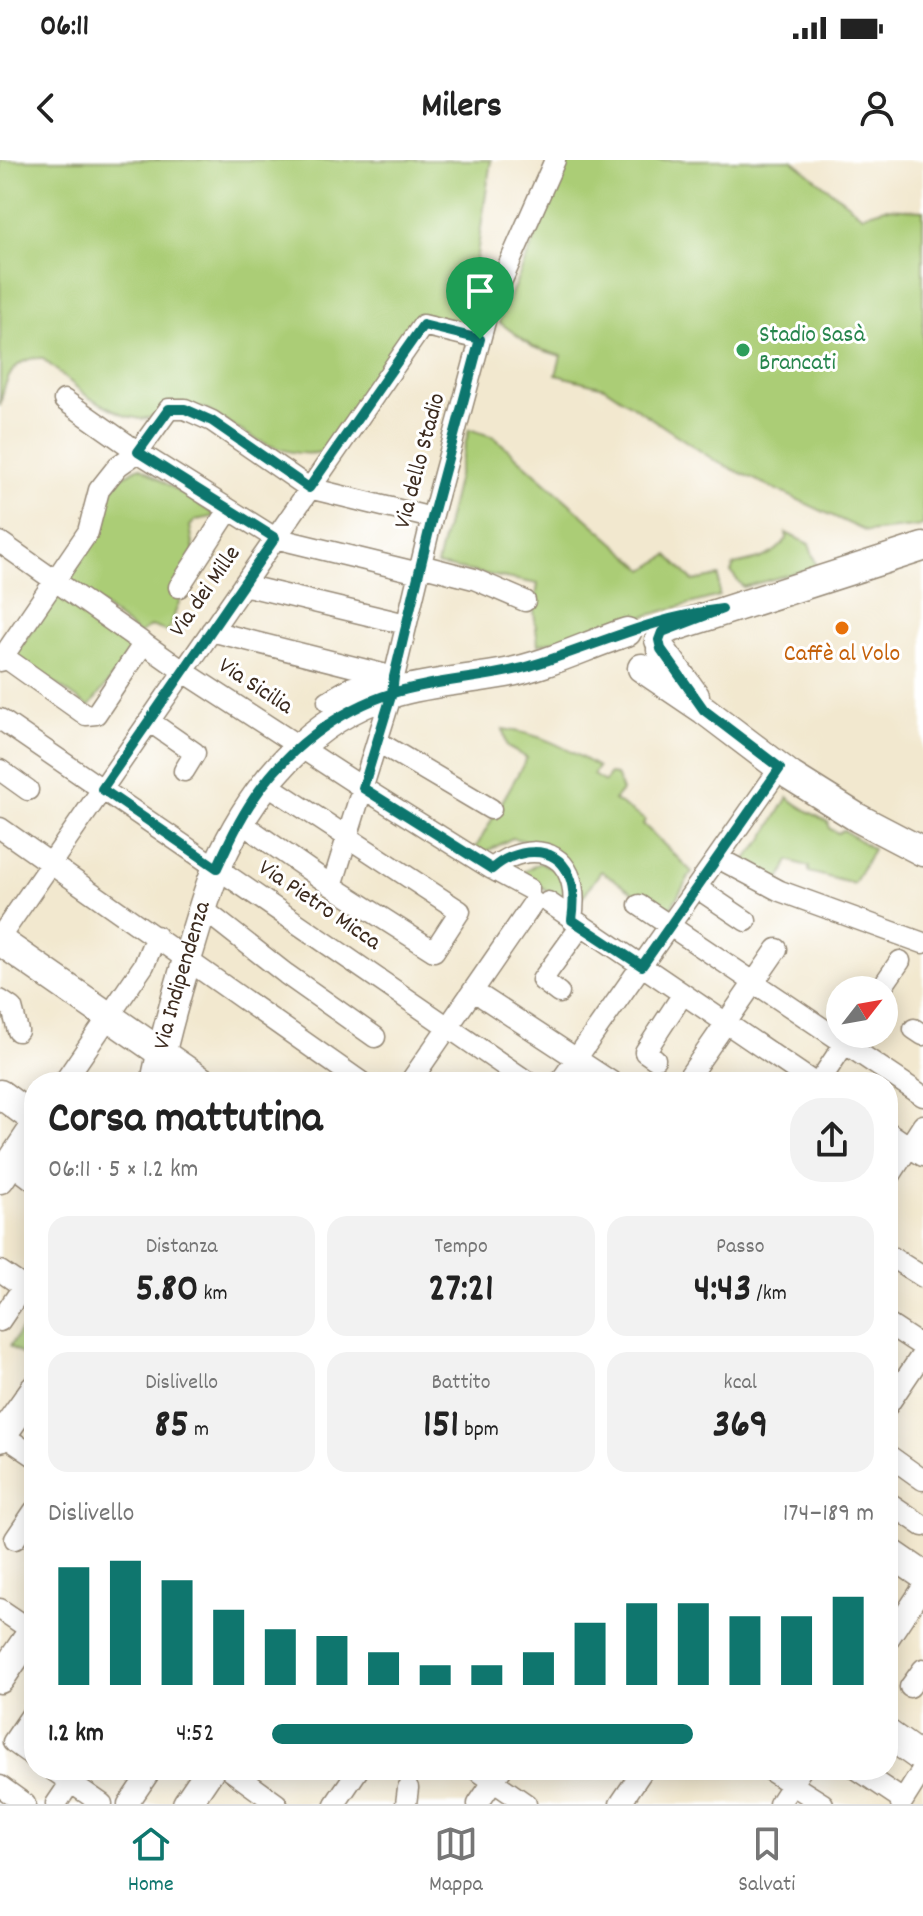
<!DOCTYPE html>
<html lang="it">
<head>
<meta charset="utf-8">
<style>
  :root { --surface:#fff; --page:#f2f2f2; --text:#222; --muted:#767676; --line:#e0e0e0; --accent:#0f766e }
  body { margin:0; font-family:Dekko,sans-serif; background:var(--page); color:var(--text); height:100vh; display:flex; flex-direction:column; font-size:30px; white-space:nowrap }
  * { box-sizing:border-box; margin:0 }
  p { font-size:26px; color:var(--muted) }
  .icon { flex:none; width:44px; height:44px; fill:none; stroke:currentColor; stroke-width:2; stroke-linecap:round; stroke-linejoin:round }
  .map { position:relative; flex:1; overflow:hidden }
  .details { position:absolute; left:24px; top:912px; width:874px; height:708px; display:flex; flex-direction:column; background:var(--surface); border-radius:32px; box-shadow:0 4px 20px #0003 }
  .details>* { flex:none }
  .needle { width:52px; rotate:59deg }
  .buttons { position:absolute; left:826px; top:816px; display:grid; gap:16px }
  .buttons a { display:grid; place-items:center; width:72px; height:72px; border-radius:50%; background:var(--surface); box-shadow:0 4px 20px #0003; font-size:40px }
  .pin { position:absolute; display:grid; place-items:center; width:68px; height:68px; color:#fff; margin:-82px -34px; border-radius:50% 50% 50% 0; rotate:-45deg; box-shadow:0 0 8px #0007 }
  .pin .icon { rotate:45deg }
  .round { display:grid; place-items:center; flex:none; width:84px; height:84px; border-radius:32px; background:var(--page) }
  .overview { display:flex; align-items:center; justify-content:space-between; height:136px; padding:0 24px }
  h1 { font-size:44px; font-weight:800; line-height:60px }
  .metrics { display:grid; grid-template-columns:repeat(3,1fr); gap:12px; height:136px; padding:8px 24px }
  .metrics div { display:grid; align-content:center; border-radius:20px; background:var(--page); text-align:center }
  .metrics b { font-size:40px; font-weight:800 }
  .metrics small { font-size:22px; font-weight:400 }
  .metrics p { font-size:22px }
  .chart { height:224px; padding:16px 24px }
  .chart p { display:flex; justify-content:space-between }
  .chart svg { width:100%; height:144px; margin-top:8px; stroke:var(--accent); stroke-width:6 }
  ul { padding:0 24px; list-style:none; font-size:26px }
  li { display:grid; grid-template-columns:128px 96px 1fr; align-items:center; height:60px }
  li i { height:20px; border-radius:10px; background:var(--accent) }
  .status { display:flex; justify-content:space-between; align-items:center; height:56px; padding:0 40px; background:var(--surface); direction:ltr }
  .status svg { height:22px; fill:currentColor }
  header { display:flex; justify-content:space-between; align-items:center; height:104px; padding:0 24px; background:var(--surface); font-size:36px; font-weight:800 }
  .tabs { display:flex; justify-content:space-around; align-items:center; height:112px; border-top:2px solid var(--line); background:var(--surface); font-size:22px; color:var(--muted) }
  .tabs a { display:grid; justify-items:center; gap:4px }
  .tabs .current { color:var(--accent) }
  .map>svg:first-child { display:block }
  .green { fill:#abcd76; stroke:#737c4a; stroke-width:2 }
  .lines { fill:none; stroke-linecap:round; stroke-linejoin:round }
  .street-casing { stroke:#968976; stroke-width:23 }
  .secondary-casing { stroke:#968976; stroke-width:31 }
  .street { stroke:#fff; stroke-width:20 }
  .secondary { stroke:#fff; stroke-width:28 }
  .route-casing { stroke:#fff; stroke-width:16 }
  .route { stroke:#0f766e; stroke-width:10 }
  .leisure-dot { fill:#2e9e5b; stroke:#fff; stroke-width:3 }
  .food-dot { fill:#e8710a; stroke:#fff; stroke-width:3 }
  .labels { text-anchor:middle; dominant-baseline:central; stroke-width:6; stroke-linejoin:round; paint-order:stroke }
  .leisure-label { font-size:24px; fill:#27864d; stroke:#fff; text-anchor:start }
  .street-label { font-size:24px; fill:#3b2a1e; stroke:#fff }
  .food-label { font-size:24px; fill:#c56008; stroke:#fff }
</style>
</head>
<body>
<div class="status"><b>06:11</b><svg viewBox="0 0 49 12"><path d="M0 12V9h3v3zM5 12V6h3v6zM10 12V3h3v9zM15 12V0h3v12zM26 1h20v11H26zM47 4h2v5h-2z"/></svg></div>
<header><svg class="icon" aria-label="back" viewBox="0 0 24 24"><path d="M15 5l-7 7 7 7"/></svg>Milers<svg class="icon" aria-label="person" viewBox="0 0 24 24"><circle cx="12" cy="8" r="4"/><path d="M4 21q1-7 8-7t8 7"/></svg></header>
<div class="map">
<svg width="923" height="1644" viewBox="0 0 923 1644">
  <rect width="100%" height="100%" fill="#fff"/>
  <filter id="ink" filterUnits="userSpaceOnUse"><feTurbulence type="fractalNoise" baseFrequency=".0125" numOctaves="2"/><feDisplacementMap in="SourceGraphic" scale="16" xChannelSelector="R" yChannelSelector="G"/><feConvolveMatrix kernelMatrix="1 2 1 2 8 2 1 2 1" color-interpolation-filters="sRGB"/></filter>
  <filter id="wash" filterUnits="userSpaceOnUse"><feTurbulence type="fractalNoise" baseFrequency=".006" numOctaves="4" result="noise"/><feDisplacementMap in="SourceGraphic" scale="32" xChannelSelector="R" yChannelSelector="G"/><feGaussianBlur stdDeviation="1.8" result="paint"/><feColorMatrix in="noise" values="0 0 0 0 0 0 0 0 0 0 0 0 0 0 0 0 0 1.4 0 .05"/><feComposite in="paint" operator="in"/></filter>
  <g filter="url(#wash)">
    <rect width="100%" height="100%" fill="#f2e8cf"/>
    <!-- green -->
    <path class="green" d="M0 0H491L469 149 478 152 474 166 423 154 321 292C280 301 237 268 204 248L141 259 126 256 88 237 42 198C13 196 4 222 0 246Z
      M569 0H792L862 55 885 48 923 50V366L867 372 717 302 604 227 556 215 561 196 533 187 499 162Z
      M469 269 494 277 645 410 668 395 693 421 719 416V436L538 485 534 451 538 424 437 405Z
      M140 307 217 356 196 360 190 366 194 390 174 434 181 437 168 472 151 466 139 474 72 423V414L96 379 110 332 121 317Z
      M786 373 809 384 817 407 743 427 731 412 734 405C756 400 774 398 787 378Z
      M62 434 135 488 89 547 15 495 55 435Z
      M503 569C542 574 564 587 598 607L593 615 605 622 609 614 616 615 622 631 614 640 645 660 643 664 692 712 667 754 601 711 576 746 544 685 512 678 486 692 474 691 527 598 507 587Z
      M788 637C798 648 813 653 828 662L830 669 838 673 843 670 873 689 854 724 809 712V707L789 700 780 720 745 700 762 681Z
      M539 703 560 710 568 745 522 713Z
      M34 1151V1203L10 1186Z"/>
  </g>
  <g filter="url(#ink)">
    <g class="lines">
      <!-- street casing -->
      <g class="street-casing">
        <path id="street" d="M64 240 138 292 275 378 419 413
          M0 382 183 511 363 628 492 709 529 729
          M420 405 474 419 525 441
          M243 425 406 464
          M179 427 229 350
          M211 471 394 517
          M3 496 86 555 96 554 144 483
          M0 501 88 372 99 330 118 306 138 292 169 249H185L212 261 309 328 432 358
          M328 541 352 527 375 523 381 514
          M0 559 528 922
          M149 561 195 593 184 611
          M378 582 491 649
          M0 610 28 630
          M240 662 332 726 434 791 460 751 265 623
          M0 668 361 922
          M718 698 780 731 923 783
          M492 709C513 689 555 682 569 715 575 728 574 746 572 760
          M332 726 392 533 394 517 432 358 487 154 555 0
          M697 728 746 761
          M548 742 813 922
          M639 745 923 936
          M203 749 286 814 375 877
          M0 777 423 165 480 179
          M880 830 900 801
          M559 833 542 820 581 766
          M484 838 612 922
          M0 840 12 848 18 871
          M914 869 923 875
          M655 899 645 892 683 834
          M64 922 144 805 156 776
          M410 922 534 742
          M560 922 780 608
          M685 922 777 789
          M819 922 851 874
          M888 972 923 996
          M10 1003 34 1021
          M888 1019 923 965
          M888 1095 923 1117
          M0 1111 34 1134
          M0 1161 23 1127
          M888 1164 923 1187
          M888 1245 923 1193
          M0 1273 34 1296
          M888 1295 923 1320
          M888 1342 923 1366
          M15 1379 34 1351
          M0 1449 34 1472
          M888 1480 923 1427
          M910 1527 923 1509
          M34 1551 13 1582 34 1597
          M53 1610 102 1644
          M230 1610 277 1644
          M477 1610 526 1644
          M769 1610 823 1644
          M858 1610 903 1640
          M0 1626 25 1644
          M56 1644 79 1610
          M128 1644 149 1613 144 1610
          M335 1644 358 1610
          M406 1644 408 1628
          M478 1644 501 1610
          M620 1644 643 1610
          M779 1644 801 1610
          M901 1644 923 1609"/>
      </g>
      <!-- secondary casing -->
      <g class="secondary-casing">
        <g id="secondary">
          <path d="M659 480 662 472 668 469 923 387"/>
          <path d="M661 489 695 536"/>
          <path d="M642 508 704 550 791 616 858 658 923 692"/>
          <path d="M0 781 203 922"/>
          <path id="s1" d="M155 922C164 878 176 836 189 793 198 764 206 734 217 707 251 629 309 558 393 533 430 522 468 520 506 513 548 505 587 485 627 472"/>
          <path d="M0 934 34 959"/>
          <path d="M0 1019 34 968"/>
          <path d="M0 1278 34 1230"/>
          <path d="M888 1391 923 1415"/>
          <path d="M0 1519 34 1469"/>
          <path d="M888 1574 923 1599"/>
          <path d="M187 1644 210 1610"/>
        </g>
      </g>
      <!-- street -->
      <use href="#street" class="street"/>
      <!-- secondary -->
      <use href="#secondary" class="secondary"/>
    </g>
  </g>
  <g class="lines" filter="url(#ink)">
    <!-- route casing -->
    <g class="route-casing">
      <path id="route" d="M480 179 423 165 309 328 212 261 185 249H169L138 292 275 378 102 629 217 708C228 684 239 660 254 638 286 590 338 550 393 533 438 519 485 519 530 506 595 486 654 457 722 449L662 472 659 480 661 489 704 550 780 608 642 806 572 760C574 746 575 728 569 715 555 682 513 689 492 709L363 628 392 533 394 517 432 358 480 179"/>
    </g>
    <!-- route -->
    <use href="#route" class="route"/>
  </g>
  <!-- markers -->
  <circle class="leisure-dot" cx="743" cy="190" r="8"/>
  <circle class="food-dot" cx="842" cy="468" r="8"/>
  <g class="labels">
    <!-- leisure labels -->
    <g class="leisure-label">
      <text x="759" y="176">Stadio Sasà<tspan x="759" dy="28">Brancati</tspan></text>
    </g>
    <!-- street labels -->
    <g class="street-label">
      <text transform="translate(421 301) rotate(-75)">Via dello Stadio</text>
      <text transform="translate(206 432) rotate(-55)">Via dei Mille</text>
      <text transform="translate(255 527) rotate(33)">Via Sicilia</text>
      <text transform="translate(319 746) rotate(34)">Via Pietro Micca</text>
      <text stroke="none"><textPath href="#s1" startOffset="110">Via Indipendenza</textPath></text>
    </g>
    <!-- food labels -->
    <g class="food-label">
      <text x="842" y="495">Caffè al Volo</text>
    </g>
  </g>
</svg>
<div class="buttons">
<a><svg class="needle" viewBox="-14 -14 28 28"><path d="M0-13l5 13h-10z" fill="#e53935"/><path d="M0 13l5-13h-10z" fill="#767676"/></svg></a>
</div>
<div class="pin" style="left:480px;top:179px;background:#1e9e55"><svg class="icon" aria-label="arrive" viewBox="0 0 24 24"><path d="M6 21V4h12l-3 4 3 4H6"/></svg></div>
<section class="details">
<div class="overview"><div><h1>Corsa mattutina</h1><p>06:11 · 5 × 1.2 km</p></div><a class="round"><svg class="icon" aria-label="share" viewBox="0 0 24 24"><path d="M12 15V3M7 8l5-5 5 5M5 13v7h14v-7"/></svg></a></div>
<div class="metrics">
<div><p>Distanza</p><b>5.80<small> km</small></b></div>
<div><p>Tempo</p><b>27:21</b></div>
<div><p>Passo</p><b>4:43<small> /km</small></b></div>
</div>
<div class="metrics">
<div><p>Dislivello</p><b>85<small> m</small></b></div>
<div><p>Battito</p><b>151<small> bpm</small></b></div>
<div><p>kcal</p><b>369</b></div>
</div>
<div class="chart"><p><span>Dislivello</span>174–189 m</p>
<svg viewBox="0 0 160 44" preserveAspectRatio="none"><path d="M5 44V8M15 44V6M25 44V12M35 44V21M45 44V27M55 44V29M65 44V34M75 44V38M85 44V38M95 44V34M105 44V25M115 44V19M125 44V19M135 44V23M145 44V23M155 44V17"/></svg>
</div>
<ul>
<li><b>1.2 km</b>4:52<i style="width:70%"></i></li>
</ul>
</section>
</div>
<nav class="tabs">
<a class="current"><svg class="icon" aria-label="home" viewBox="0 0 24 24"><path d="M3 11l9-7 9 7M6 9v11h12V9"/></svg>Home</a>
<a><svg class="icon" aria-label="map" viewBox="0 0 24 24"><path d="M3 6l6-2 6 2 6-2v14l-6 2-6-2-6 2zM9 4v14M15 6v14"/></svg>Mappa</a>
<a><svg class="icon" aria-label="saved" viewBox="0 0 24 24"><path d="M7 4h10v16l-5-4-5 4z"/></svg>Salvati</a>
</nav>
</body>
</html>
